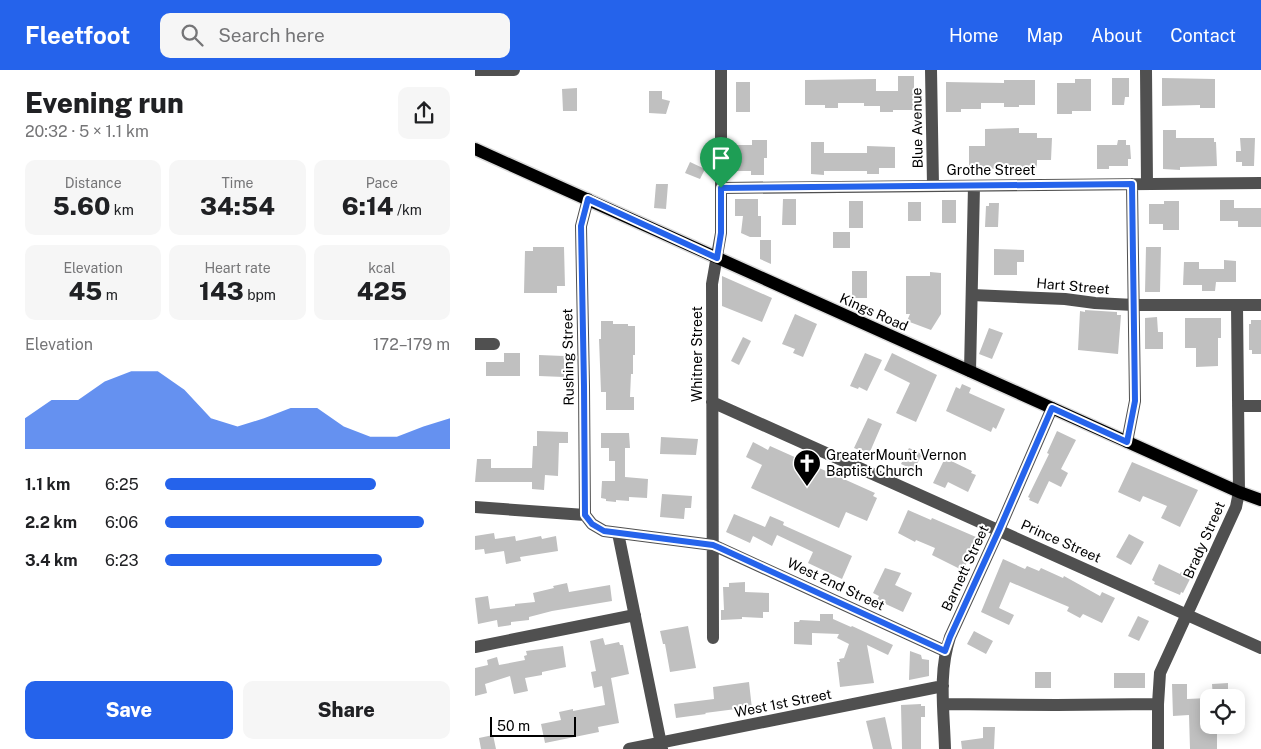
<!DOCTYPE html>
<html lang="en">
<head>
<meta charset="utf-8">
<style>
  :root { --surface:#fff; --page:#f6f6f6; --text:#202124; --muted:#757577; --accent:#2563eb }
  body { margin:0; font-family:"Public Sans",sans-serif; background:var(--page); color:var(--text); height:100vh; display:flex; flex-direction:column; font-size:19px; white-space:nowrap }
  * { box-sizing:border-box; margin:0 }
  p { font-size:16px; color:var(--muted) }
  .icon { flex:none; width:28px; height:28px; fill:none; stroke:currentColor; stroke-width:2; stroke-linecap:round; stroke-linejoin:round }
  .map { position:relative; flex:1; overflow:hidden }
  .sheet { display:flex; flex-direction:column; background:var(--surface); width:475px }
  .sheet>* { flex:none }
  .buttons { position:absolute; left:725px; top:619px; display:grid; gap:10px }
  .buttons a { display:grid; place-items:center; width:45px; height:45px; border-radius:10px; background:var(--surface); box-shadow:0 2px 12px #0003; font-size:25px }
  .scale { position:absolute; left:15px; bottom:12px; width:86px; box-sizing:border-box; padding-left:5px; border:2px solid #000; border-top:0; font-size:14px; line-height:18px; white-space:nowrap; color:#000; -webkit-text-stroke:4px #fff; paint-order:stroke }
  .pin { position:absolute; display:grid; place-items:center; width:42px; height:42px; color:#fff; margin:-51px -21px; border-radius:50% 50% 50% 0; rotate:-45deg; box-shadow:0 0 5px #0007 }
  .pin .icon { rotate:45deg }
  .round { display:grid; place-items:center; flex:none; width:52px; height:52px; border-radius:10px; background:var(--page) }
  .headline { display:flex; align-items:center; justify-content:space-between; height:85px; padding:0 25px }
  h1 { font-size:28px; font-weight:800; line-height:38px }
  .figures { display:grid; grid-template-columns:repeat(3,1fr); gap:8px; height:85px; padding:5px 25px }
  .figures div { display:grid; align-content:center; border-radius:10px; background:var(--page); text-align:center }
  .figures b { font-size:25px; font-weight:800 }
  .figures small { font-size:14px; font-weight:400 }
  .figures p { font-size:14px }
  .chart { height:140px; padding:10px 25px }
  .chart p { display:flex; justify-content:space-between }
  .chart svg { width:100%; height:90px; margin-top:5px; fill:var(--accent); opacity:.7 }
  .cta { display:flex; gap:10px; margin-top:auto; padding:10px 25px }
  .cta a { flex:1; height:58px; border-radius:10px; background:var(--accent); color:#fff; font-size:20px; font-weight:800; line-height:58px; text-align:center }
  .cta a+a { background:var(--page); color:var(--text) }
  ul { padding:0 25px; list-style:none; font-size:16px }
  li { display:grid; grid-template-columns:80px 60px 1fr; align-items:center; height:38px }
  li i { height:12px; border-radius:6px; background:var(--accent) }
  header { display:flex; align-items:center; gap:30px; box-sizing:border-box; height:70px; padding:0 25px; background:var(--accent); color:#fff }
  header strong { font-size:24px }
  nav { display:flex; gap:28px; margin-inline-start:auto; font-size:18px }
  .search { width:350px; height:45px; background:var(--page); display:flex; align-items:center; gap:12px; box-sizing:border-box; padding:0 18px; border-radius:10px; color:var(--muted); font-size:19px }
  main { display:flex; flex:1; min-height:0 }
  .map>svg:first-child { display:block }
  .building { fill:#c0c0c0 }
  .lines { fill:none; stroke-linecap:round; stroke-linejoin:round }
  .major-casing { stroke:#dbdbdb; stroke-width:15 }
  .minor { stroke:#505050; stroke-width:12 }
  .major { stroke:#000; stroke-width:12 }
  .route-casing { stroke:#fff; stroke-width:10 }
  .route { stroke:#2563eb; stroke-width:6 }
  .labels { text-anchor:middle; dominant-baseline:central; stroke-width:4; stroke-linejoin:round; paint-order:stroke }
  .street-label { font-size:14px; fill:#000; stroke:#fff }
  .poi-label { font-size:14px; fill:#000; stroke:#fff; text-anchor:start }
</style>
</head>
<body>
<header>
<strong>Fleetfoot</strong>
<div class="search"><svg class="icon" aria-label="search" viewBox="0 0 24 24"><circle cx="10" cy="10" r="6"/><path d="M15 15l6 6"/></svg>Search here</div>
<nav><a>Home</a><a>Map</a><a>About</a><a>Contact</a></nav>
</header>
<main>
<section class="sheet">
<div class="headline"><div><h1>Evening run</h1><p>20:32 · 5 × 1.1 km</p></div><a class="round"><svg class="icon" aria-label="share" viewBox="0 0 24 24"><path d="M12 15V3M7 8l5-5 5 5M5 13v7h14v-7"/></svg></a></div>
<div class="figures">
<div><p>Distance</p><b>5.60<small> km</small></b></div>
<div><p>Time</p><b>34:54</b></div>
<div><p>Pace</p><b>6:14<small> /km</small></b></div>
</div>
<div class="figures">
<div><p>Elevation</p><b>45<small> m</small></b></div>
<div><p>Heart rate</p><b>143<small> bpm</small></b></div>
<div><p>kcal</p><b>425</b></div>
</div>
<div class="chart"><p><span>Elevation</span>172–179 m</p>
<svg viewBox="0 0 160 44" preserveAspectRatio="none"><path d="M0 44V29L10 20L20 20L30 11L40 6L50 6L60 15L70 29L80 33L90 29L100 24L110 24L120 33L130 38L140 38L150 33L160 29V44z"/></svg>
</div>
<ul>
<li><b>1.1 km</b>6:25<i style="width:74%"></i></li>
<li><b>2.2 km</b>6:06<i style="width:91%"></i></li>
<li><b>3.4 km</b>6:23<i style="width:76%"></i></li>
</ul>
<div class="cta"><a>Save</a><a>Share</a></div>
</section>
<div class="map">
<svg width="786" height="679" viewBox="0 0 786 679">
  <rect width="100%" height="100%" fill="#fff"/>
  <!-- building -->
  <path class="building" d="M423 6H439V40H418V42H405V36H389V33H363V38H350V35H330V10L401 9V21H423Z
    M637 8H654V27H650L649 35H637Z
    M687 8 740 9V38H725V35L687 36Z
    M600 9H616V41H597V44H582V13H600Z
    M529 10H560V35H544V37H529V33H506V39H486V42H471V12L529 13Z
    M261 12H275V42H261Z
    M102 18V41H88L87 19Z
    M174 21H187V29L195 31 191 44 174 43Z
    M544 58V63H562V68H577L576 90H562V98L494 99V76H510V59Z
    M688 60H701V68H739V72H741L742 96 705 97V100L688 99Z
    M765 68H780L779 96H767V92H761V81H766Z
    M277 70H292V88H289V105H276V101H259V79H261V75H277Z
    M643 70H651V75H655L656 89H653V96H634V99H622V75H642Z
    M336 72H349V83H392V76L420 77V98H404V104H392V101H349V105L336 104Z
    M215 92 230 99 225 109 210 103Z
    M181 114H193L191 139 179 138Z
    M260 129H283V146H286V167H275L266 163 268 146H260Z
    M308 129H321V155H307Z
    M467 130H481V153H467Z
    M745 130H759V138H786V157H763V151H745Z
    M374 131H388V158H374Z
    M689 131H704V160H688V154H674V134H689Z
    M433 132H446V151H433Z
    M514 133H524L523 157H510L511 136H514Z
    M358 162H375V178H358Z
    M285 170H296V194L285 189Z
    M58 177H89L90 216H82V223H49L50 181H58Z
    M671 177H686L685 222H670Z
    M519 179 549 180V192H542V205H519Z
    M749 190 761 191V212H741L740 221H727V215H708L709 192H724V199H749Z
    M377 201H392V228H377Z
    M455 202 466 203V244L456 260 432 251 435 244H431V206H455Z
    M247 206 297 228 287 252 247 236Z
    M610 240 642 242V245H646L643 284 603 280 605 241 610 242Z
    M320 244 342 254 328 287 318 283 320 279 307 274Z
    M682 247 683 262H688V279H670V248Z
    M710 248H746V268H743V296L721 297V278H710Z
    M776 250H786V284H777V280H774V254H776Z
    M126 251H138V254H153V256H160V285H158V304H156L155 327H159V340H131V322H126L124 269H126Z
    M514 258 528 263 517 289 504 284Z
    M268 267 276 271 264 295 256 291Z
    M29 283H45V306H11V292H29Z
    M390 283 407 290 392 321 384 317 383 319 375 316Z
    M417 283 462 305 441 352 421 343 435 313 409 300Z
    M64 285 89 286V307L64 306Z
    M487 314 496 318 494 323 530 339 521 359 518 357 516 362 471 341 481 317 485 319Z
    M393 348 407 354 394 384 379 378Z
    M62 361 93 362V373H84L83 406 70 405 69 420 57 419V412H0L2 389H16V398H57L58 376H62Z
    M582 361 601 370 586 399 593 403 586 417 574 411 563 434 554 430 555 428 553 427 574 384 572 383Z
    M126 363H154L155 378H150V407L173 409 172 428 154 427V431L141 430V432L131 431V429L126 428 127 411H140V391H134V378H126Z
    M186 367 223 369 221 385 185 384Z
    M278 372 293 380 295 376 400 423 398 426 402 428 392 451 371 442 364 458 276 418 287 395 271 387Z
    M434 378 447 384 439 400 426 394Z
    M470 388 497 401 496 403 501 405 493 422 473 412 470 418 458 413Z
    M657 392 723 420 705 457 686 448 692 436 668 426 665 432 643 422Z
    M187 424 217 426 216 438H210L209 449 185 447Z
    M433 440 456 450 457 448 501 467 491 488 493 489 489 499H485L457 485 460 478 441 470 440 472 423 463Z
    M259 444 290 457 295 446 309 452 308 455 377 486 367 509 333 493 338 482 302 465 297 476 278 466 275 473 251 462Z
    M19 463 20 469 40 466 41 471 66 466 67 469 81 466 83 481 45 487 46 491 31 494 29 481 10 484 9 479 0 480V466Z
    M654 464 669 472 656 495 641 487Z
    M528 489 550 499 552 496 564 501 566 498 588 508 589 506 625 526 627 522 640 528 627 553 608 544 605 548 592 541 594 537 535 512 524 538 539 545 534 555 506 542Z
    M684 494 705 504 706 502 716 507 708 523 706 522 705 525 679 514 680 512 677 510Z
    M410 498 426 503 420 515 437 523 428 542 402 530 404 526 398 523Z
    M270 512V522L294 523V542H288V548L267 547V549L246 550V540H249L248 517H254V513Z
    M92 513 94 522 135 515 137 531 77 541 54 547V550L36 552V555L23 557 22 550 3 554 0 528 13 526 15 539 40 536V534L60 532 58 523 79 518 78 516Z
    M345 544H358V549L376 557 377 556 418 575 413 585 392 575 399 613 365 617 362 592H365L364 589 369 588 374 574 362 568 364 564 337 563V575L319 574V552H324L325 550 345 551Z
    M663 546 674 551 664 571 653 566Z
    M213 556 221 598 195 602 190 574H188L185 561Z
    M499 561 518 571 511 584 492 574Z
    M128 568 130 575 144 572 145 575H148L154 604 136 608 144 653 123 657 124 662 70 673 66 654 86 650 84 642 98 639V641L130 635 127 616 119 618 116 602 121 601 115 571Z
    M88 576 91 597 67 602V605L50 608 53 621 39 624 35 606 10 614 12 623 0 626V598L13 595 12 590 22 587 24 595 50 590 49 586 52 585 51 581Z
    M435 581 446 585 447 589 454 590V606L434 610Z
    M560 602H576V618H560Z
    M639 603H670V618H639Z
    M274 612 277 639 261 642V639L230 643 231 644 201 648 199 634 239 629 238 617Z
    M753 613V628H738L737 614Z
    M697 614H712V629L734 628V655H742V679H715L714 645 698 646Z
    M446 634V636H450V647H446V679H427L426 635Z
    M410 647 417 679H398L391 651Z
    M508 657H520L519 679H487L486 671 508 668Z
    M18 665 21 679H6L4 668Z"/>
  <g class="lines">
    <!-- major casing -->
    <g class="major-casing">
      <path id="major" d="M0 79 764 422 786 430"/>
    </g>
    <!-- minor -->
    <path class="minor" d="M0 0H39
      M456 0 458 115
      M671 0 672 113
      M247 118 786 113
      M497 225 590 229 620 233 659 235H786
      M0 274H19
      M495 301 499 116
      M237 332 786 578
      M763 336H786
      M652 372 660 331 657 114
      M0 437 110 445 117 454 129 461 238 475 470 581
      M110 445 109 316 106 156 113 129
      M143 463 187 679
      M238 568 237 214 246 163V0
      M0 577 160 545
      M469 634 581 635 683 634
      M154 679 468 616
      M470 679C469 642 463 603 475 567L524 460 577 338
      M683 679V634L685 603 761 437 764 422 762 235"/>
    <!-- major -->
    <use href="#major" class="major"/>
  </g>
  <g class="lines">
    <!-- route casing -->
    <g class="route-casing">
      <path id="route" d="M657 114 660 331 652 372 577 338 524 460 475 567 470 581 245 478 238 475 129 461 117 454 110 445 109 316 106 156 113 129 242 188 246 163V118Z"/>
    </g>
    <!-- route -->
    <use href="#route" class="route"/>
  </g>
  <!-- icons -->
  <defs>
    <g id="church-pin" transform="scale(1.4375)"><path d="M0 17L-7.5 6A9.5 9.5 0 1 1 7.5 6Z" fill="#000" stroke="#fff"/><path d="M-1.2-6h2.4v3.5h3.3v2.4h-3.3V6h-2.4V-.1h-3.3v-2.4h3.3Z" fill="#fff"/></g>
  </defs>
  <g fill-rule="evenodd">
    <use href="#church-pin" x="332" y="393"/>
  </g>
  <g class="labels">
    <!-- street labels -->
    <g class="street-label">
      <text transform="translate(442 58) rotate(-91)">Blue Avenue</text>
      <text x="516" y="100">Grothe Street</text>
      <text transform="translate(598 216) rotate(5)">Hart Street</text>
      <text transform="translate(399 242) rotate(24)">Kings Road</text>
      <text transform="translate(222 284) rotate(-90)">Whitner Street</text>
      <text transform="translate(93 287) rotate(-91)">Rushing Street</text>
      <text transform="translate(729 470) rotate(-66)">Brady Street</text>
      <text transform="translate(586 471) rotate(24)">Prince Street</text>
      <text transform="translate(490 498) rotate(-65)">Barnett Street</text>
      <text transform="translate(361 514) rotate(25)">West 2nd Street</text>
      <text transform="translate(308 633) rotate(-11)">West 1st Street</text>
    </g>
    <!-- poi labels -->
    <g class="poi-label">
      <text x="351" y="385">GreaterMount Vernon<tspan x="351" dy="16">Baptist Church</tspan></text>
    </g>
  </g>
</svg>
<div class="buttons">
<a><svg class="icon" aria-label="locate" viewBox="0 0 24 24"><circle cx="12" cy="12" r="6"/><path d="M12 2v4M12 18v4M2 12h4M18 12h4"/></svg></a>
</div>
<div class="scale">50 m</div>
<div class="pin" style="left:246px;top:118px;background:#1e9e55"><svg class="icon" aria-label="arrive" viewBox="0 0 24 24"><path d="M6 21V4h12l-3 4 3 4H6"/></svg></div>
</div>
</main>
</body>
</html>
